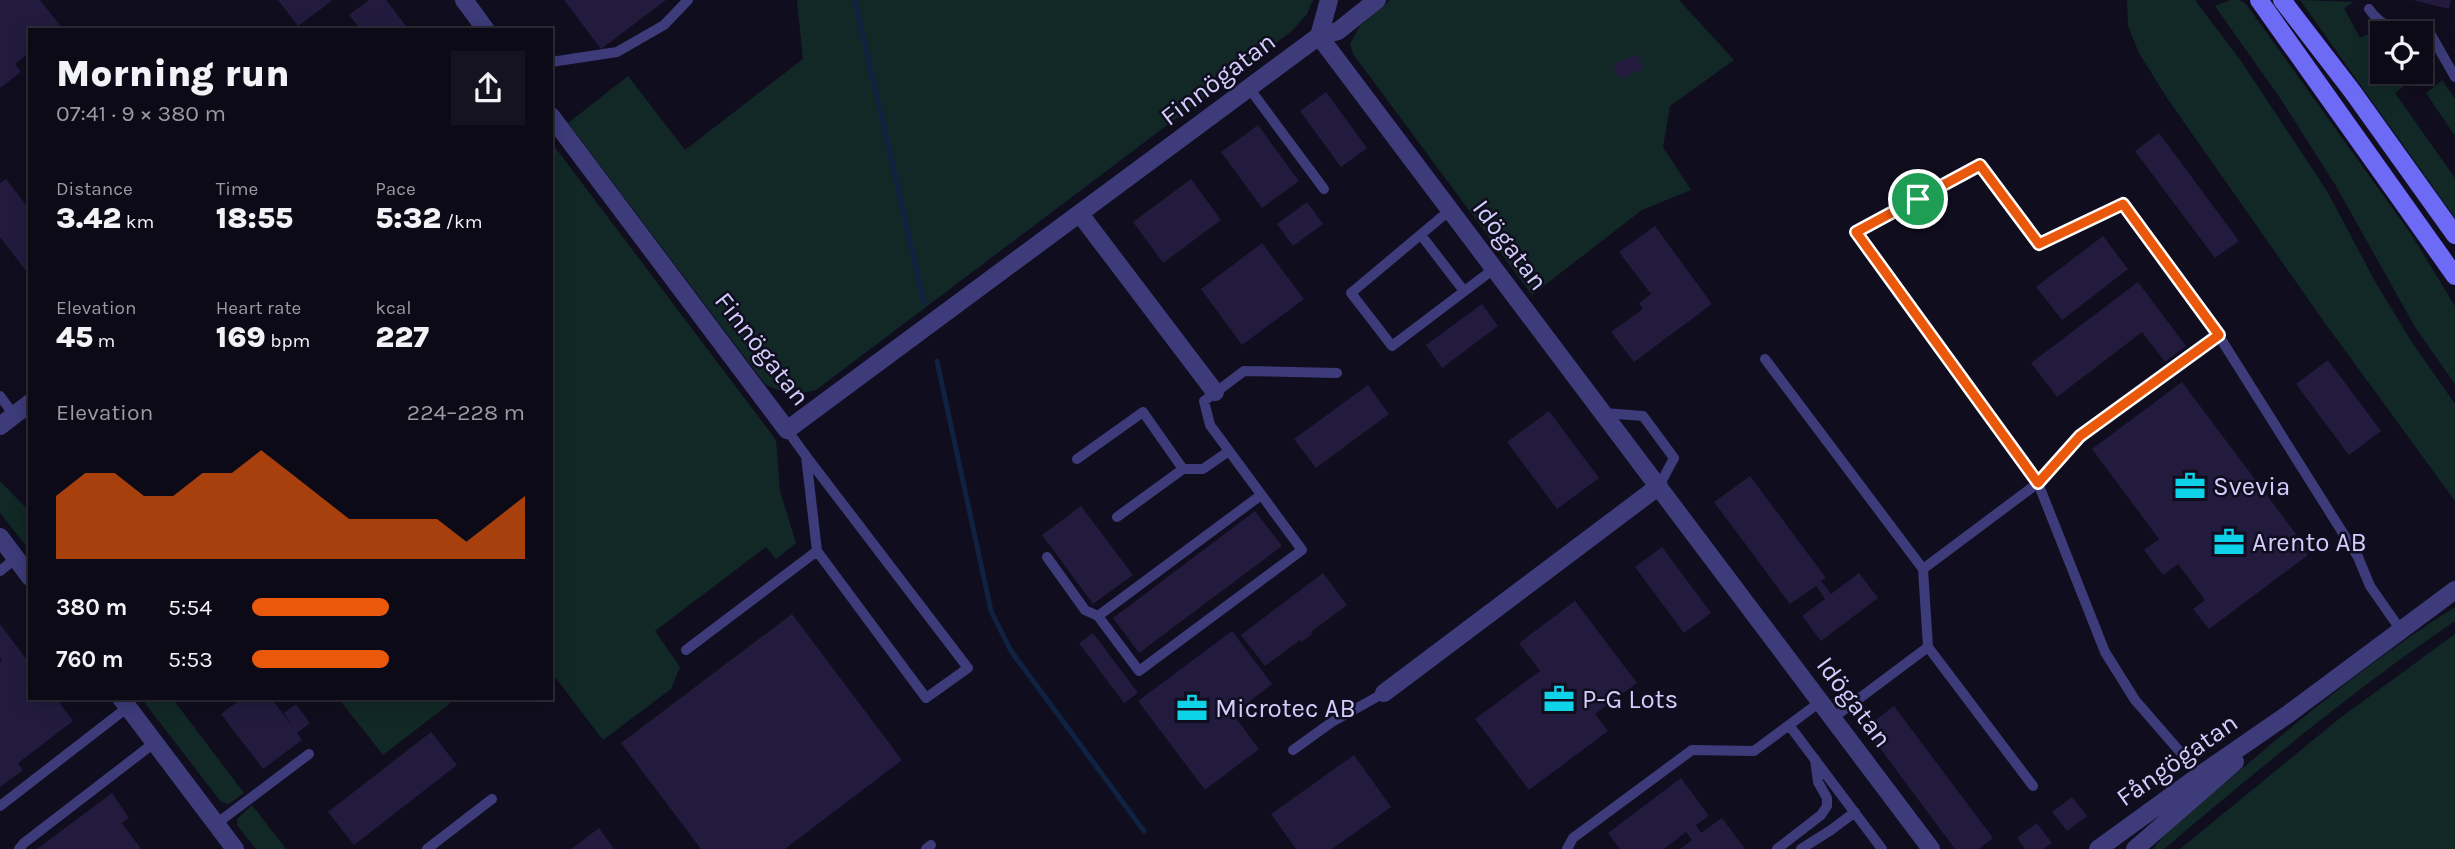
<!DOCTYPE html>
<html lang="en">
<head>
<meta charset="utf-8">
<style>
  :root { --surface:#0c0a16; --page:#15131f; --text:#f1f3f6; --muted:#9a9aa1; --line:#2c2b35; --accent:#ea580c }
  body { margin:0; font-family:Karla,sans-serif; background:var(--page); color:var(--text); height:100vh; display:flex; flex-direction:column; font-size:26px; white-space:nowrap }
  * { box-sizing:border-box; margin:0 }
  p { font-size:23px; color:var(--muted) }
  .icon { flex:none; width:38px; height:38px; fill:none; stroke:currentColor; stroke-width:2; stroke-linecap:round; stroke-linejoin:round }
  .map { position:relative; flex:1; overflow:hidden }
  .details { position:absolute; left:28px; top:28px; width:525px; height:672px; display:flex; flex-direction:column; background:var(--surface); border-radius:0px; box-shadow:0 4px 18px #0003,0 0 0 2px var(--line) }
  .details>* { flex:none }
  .fabs { position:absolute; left:2370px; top:21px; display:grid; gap:14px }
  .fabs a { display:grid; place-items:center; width:63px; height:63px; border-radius:0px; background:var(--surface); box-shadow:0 4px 18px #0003,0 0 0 2px var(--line); font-size:35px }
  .pin { position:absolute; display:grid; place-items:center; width:60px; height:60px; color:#fff; margin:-30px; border:4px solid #fff; border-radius:50%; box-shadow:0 2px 7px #0007 }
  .round { display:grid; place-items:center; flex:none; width:74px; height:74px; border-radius:0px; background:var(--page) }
  .overview { display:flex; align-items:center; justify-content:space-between; height:119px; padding:0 28px }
  h1 { font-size:38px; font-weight:800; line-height:52px }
  .stats { display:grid; grid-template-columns:repeat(3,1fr); gap:10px; height:119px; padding:7px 28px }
  .stats div { display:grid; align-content:center }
  .stats b { font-size:30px; font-weight:800 }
  .stats small { font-size:19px; font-weight:400 }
  .stats p { font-size:19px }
  .chart { height:196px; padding:14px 28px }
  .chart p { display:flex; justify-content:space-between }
  .chart svg { width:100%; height:126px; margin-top:7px; fill:var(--accent); opacity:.7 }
  ul { padding:0 28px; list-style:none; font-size:23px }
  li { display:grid; grid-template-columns:112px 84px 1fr; align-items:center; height:52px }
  li i { height:18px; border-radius:9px; background:var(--accent) }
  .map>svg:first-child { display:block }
  .green { fill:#112827 }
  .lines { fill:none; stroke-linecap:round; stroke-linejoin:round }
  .stream { stroke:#0f2241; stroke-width:5 }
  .building { fill:#221b3e }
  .lane { stroke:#3d3b7a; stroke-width:10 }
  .street { stroke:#3d3b7a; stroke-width:18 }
  .secondary { stroke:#6d6af6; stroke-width:18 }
  .route-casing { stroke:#fff; stroke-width:14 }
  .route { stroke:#ea580c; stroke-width:9 }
  .labels { text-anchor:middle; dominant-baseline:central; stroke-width:5; stroke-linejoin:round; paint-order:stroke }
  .street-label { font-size:26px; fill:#d2cdfc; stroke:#100d1e }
  .poi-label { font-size:26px; fill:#d2cdfc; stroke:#100d1e; text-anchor:start }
</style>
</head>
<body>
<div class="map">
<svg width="2455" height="849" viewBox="0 0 2455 849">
  <rect width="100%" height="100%" fill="#100d1e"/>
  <!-- green -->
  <path class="green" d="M797 0H1313L1307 14 1292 31 816 390C795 395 784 394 765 384L568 123 628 76 685 150 803 59Z
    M1390 0H1679L1734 60 1670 106 1663 147 1691 190 1642 210 1532 295 1353 54 1350 44 1359 27Z
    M2127 0H2195L2241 61 2327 191 2377 285 2413 344 2455 404V501L2322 319 2167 98 2139 53 2128 26Z
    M2230 0H2240L2246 4 2411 234 2455 306V384L2415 327 2336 186 2282 101 2215 6Z
    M2300 0 2354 2 2344 8 2360 38 2371 33 2376 36 2375 50 2382 51V72H2420V42C2445 68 2414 78 2395 93L2455 178V218Z
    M2442 80 2455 99V136L2426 93Z
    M551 142 776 440 780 491 796 543 776 559 766 547 655 631 680 667 671 689 603 740 551 672Z
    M0 481 30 512V551L0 513Z
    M2455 607V621C2353 690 2259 769 2164 849H2153C2176 819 2208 797 2237 773 2306 714 2377 656 2455 607Z
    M2455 634V849H2180L2340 718Z
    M141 698H172L244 793 229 804 221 802Z
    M338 698H457L383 755Z
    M252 805 286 849H256L237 825V819Z"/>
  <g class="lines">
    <!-- stream -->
    <path class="stream" d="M855 0 924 303
      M937 361 991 611 1011 651 1144 831"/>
  </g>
  <!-- building -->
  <path class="building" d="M0 0H40L62 28 30 30V52L15 64 21 72 0 88Z
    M278 0H333L298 26Z
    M369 0H386L409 30H361L349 15Z
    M564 0H666L601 49Z
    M2413 0H2451L2449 9Z
    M1638 54 1644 69 1619 79 1613 64Z
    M1326 92 1367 148 1341 167 1300 111Z
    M1258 125 1299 181 1262 208 1221 152Z
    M2159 133 2239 241 2215 258 2135 151Z
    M6 179 27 206 30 204V276L0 237V183Z
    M1191 179 1221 220 1163 263 1133 222Z
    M1307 202 1323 224 1293 246 1277 224Z
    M1655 226 1712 304 1634 362 1611 332 1643 309 1639 303 1651 294 1619 252Z
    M2103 236 2128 269 2062 320 2036 287Z
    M1262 243 1304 299 1242 345 1201 289Z
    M2138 282 2186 346 2165 362 2142 332 2057 397 2031 363Z
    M1482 304 1498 326 1442 368 1426 345Z
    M2328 360 2381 431 2349 455 2296 384Z
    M2182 382 2296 534 2294 536 2308 555 2209 629 2193 609 2205 600 2178 564 2163 575 2144 550 2159 539 2092 449Z
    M1368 385 1389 414 1316 468 1294 439Z
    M1549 411 1599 478 1557 509 1507 442Z
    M1750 476 1826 578 1821 581 1831 594 1859 573 1878 598 1821 641 1802 616 1825 599 1816 586 1790 604 1714 502Z
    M1081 506 1133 575 1093 604 1042 535Z
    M1255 511 1282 546 1139 653 1113 618Z
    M1662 547 1711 613 1684 633 1635 567Z
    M1323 573 1347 605 1311 632 1312 634 1302 642 1300 640 1265 666 1241 635Z
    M1575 601 1637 683 1595 714 1608 731 1529 790 1475 719 1540 671 1519 643Z
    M792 614 902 760 785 849H701L621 743Z
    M0 624 30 664V698H56L73 721 18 763 23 770 0 787V662L2 661 0 657Z
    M1232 631 1272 684 1233 714 1259 749 1205 790 1138 701Z
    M1093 633 1138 693 1124 703 1079 643Z
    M242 698H271L292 726 284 713 296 704 310 723 297 733 302 740 263 769 221 714Z
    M1894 706 1993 838 1979 849H1955L1865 728Z
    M431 732 457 765 354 845 328 812Z
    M1354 755 1391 807 1332 849H1296L1271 814Z
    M1681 778 1709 816 1696 825 1701 833 1722 818 1745 849H1680L1692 840 1686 832 1664 849H1620L1608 833Z
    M112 793 129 818 122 823 141 849H37Z
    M2072 797 2087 816 2067 831 2052 812Z
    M2037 823 2052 843 2043 849H2025L2017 838Z
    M599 828 614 849H571Z"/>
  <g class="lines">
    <!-- lane -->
    <path class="lane" d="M2369 9C2384 31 2402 31 2426 26L2455 77
      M551 62 617 52 664 25 688 0
      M1249 88 1324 189
      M1450 210 1351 293 1392 346 1495 268
      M1421 235 1464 291
      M1765 359 1923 569
      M0 396 14 415
      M1604 413 1643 416 1674 458 1659 486
      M787 430 806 456 817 551 926 698 968 668 806 456
      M1077 459 1143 412 1183 469
      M1117 517 1183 469H1203L1229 451
      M1047 557 1085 610 1098 616 1139 671 1302 550 1210 425 1204 401 1244 371 1337 373
      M0 571 16 558
      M1098 616 1261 495
      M686 650 817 551
      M1833 718 1928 647
      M1789 725 1882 849
      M1293 750 1332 722 1384 693
      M2202 777 2135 700 2105 652 2038 483 2080 436 2219 336 2358 557 2370 586 2400 629
      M2033 786 1928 647 1923 569 2038 483 1856 232 1980 165 2039 244 2123 204 2219 336
      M0 806 128 707
      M216 824 309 754
      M19 849 24 843 154 743
      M427 849 492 799
      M926 849 931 845
      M1567 849 1573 838 1692 750 1754 751 1820 702
      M1777 849 1821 815 1827 806V798L1818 782 1815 759
      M1801 849 1831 830 1855 812"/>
    <!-- street -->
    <path class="street" d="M464 0 486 30
      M1319 36 1931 849
      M1319 36 1329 0
      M551 116 787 430 1319 36 1338 31 1377 0
      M1080 214 1215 392
      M0 426 30 403
      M0 537 30 577
      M1384 693 1659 486
      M121 698 235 849
      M2098 849 2200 775 2287 715 2455 590
      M2135 849 2235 762"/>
    <!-- secondary -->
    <path class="secondary" d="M2259 0 2455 276
      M2282 0 2352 91 2455 235"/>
  </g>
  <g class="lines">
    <!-- route casing -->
    <g class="route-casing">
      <path id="route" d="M1980 165 2039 244 2123 204 2219 335 2080 436 2038 483 1856 232Z"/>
    </g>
    <!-- route -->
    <use href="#route" class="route"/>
  </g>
  <!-- icons -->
  <defs>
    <g id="office-bare" transform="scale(2.415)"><path d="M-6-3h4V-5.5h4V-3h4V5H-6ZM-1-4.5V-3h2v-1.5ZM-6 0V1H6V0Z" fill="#0ed3e8" stroke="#100d1e" stroke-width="2.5" paint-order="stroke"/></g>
  </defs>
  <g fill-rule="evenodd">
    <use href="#office-bare" x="2190" y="486"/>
    <use href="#office-bare" x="2229" y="542"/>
    <use href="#office-bare" x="1559" y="699"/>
    <use href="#office-bare" x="1192" y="708"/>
  </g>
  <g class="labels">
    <!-- street labels -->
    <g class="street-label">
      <text transform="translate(1218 79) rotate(-37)">Finnögatan</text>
      <text transform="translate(1510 245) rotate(53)">Idögatan</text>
      <text transform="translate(762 349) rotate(52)">Finnögatan</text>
      <text transform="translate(1854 702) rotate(53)">Idögatan</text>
      <text transform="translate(2177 760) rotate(-35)">Fångögatan</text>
    </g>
    <!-- poi labels -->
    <g class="poi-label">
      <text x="2213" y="486">Svevia</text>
      <text x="2252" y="542">Arento AB</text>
      <text x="1582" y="699">P-G Lots</text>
      <text x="1215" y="708">Microtec AB</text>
    </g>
  </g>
</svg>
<div class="fabs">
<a><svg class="icon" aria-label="locate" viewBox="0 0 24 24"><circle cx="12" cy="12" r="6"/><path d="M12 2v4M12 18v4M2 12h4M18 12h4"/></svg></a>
</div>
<div class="pin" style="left:1918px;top:199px;background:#1e9e55"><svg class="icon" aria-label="arrive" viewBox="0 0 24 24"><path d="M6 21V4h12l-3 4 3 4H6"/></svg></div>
<section class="details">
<div class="overview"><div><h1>Morning run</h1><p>07:41 · 9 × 380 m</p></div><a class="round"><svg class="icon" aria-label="share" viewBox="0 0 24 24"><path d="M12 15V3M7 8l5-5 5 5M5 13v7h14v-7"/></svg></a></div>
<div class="stats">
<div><p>Distance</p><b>3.42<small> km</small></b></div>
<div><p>Time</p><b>18:55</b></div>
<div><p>Pace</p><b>5:32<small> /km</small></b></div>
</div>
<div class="stats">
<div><p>Elevation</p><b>45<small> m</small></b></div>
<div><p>Heart rate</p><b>169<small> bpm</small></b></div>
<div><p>kcal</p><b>227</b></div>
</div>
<div class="chart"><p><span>Elevation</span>224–228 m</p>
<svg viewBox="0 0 160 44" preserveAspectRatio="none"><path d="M0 44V22L10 14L20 14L30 22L40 22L50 14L60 14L70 6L80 14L90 22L100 30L110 30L120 30L130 30L140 38L150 30L160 22V44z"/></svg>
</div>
<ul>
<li><b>380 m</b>5:54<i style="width:50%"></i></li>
<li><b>760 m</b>5:53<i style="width:50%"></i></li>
</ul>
</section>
</div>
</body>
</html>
